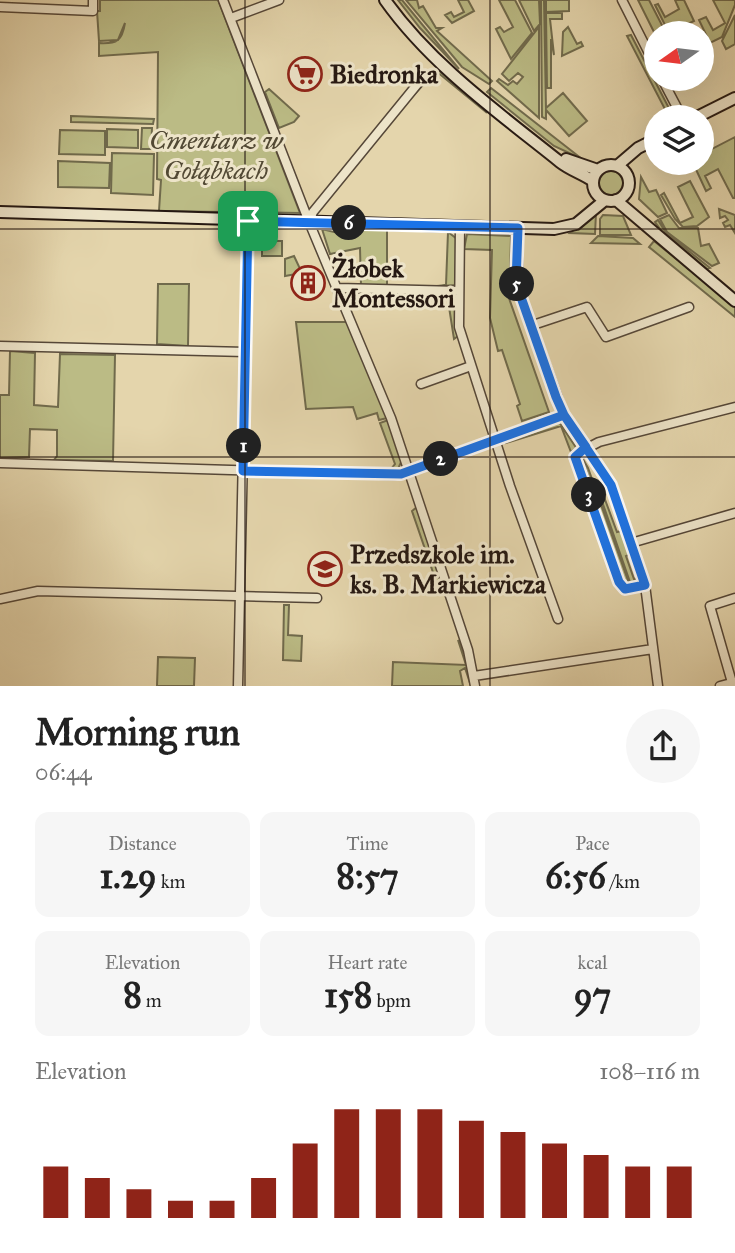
<!DOCTYPE html>
<html lang="en">
<head>
<meta charset="utf-8">
<style>
  :root { --surface:#fff; --page:#f6f6f6; --text:#222; --muted:#767676; --accent:#8f2418 }
  body { margin:0; font-family:"IM FELL Great Primer",serif; background:var(--page); color:var(--text); height:100vh; display:flex; flex-direction:column; font-size:26px; white-space:nowrap }
  * { box-sizing:border-box; margin:0 }
  p { font-size:23px; color:var(--muted) }
  .icon { flex:none; width:38px; height:38px; fill:none; stroke:currentColor; stroke-width:2; stroke-linecap:round; stroke-linejoin:round }
  .map { position:relative; height:686px; overflow:hidden }
  .panel { display:flex; flex-direction:column; background:var(--surface); flex:1 }
  .panel>* { flex:none }
  .needle { width:46px; rotate:256deg }
  .fabs { position:absolute; left:644px; top:21px; display:grid; gap:14px }
  .fabs a { display:grid; place-items:center; width:70px; height:70px; border-radius:50%; background:var(--surface); box-shadow:0 7px 28px #0002; font-size:35px }
  .pin { position:absolute; display:grid; place-items:center; width:60px; height:60px; color:#fff; margin:-30px; border-radius:14px; box-shadow:0 4px 10px #0006 }
  .km { position:absolute; width:35px; height:35px; margin:-18px; border-radius:50%; background:#222; color:#fff; font-size:19px; line-height:35px; text-align:center }
  .round { display:grid; place-items:center; flex:none; width:74px; height:74px; border-radius:37px; background:var(--page) }
  .summary { display:flex; align-items:center; justify-content:space-between; height:119px; padding:0 35px }
  h1 { font-size:38px; font-weight:700; line-height:52px }
  .metrics { display:grid; grid-template-columns:repeat(3,1fr); gap:10px; height:119px; padding:7px 35px }
  .metrics div { display:grid; align-content:center; border-radius:14px; background:var(--page); text-align:center }
  .metrics b { font-size:35px; font-weight:700 }
  .metrics small { font-size:19px; font-weight:400 }
  .metrics p { font-size:19px }
  .chart { height:196px; padding:14px 35px }
  .chart p { display:flex; justify-content:space-between }
  .chart svg { width:100%; height:126px; margin-top:7px; stroke:var(--accent); stroke-width:6 }
  .map>svg:first-child { display:block }
  .green { fill:#bbbb85; stroke:#706a4c; stroke-width:2 }
  .lines { fill:none; stroke-linecap:round; stroke-linejoin:round }
  .street-casing { stroke:#554738; stroke-width:11 }
  .secondary-casing { stroke:#251812; stroke-width:14 }
  .street { stroke:#ede4c9; stroke-width:8 }
  .secondary { stroke:#ede4c9; stroke-width:10 }
  .route-casing { stroke:#fff; stroke-width:14 }
  .route { stroke:#1a73e8; stroke-width:9 }
  .grid { fill:none; stroke:#251812; stroke-width:2; stroke-opacity:0.55 }
  .labels { text-anchor:middle; dominant-baseline:central; stroke-width:6; stroke-linejoin:round; paint-order:stroke }
  .poi-label { font-size:26px; font-weight:bold; fill:#251812; stroke:#ede4c9; text-anchor:start }
  .park-label { font-size:26px; font-style:italic; fill:#524934; stroke:#ede4c9 }
</style>
</head>
<body>
<div class="map">
<svg width="735" height="686" viewBox="0 0 735 686">
  <rect width="100%" height="100%" fill="#e4d5ac"/>
  <filter id="stains"><feTurbulence type="fractalNoise" baseFrequency=".00286" numOctaves="4"/><feColorMatrix values="0 0 0 0 .2 0 0 0 0 .09 0 0 0 0 .02 0 0 0 .5 -.17"/></filter>
  <radialGradient id="worn" r=".72"><stop offset=".6" stop-color="#630" stop-opacity="0"/><stop offset="1" stop-color="#630" stop-opacity=".3"/></radialGradient>
  <!-- green -->
  <path class="green" d="M100 0H218L300 213 159 211 161 180 157 179 158 52 99 56V43C117 44 122 41 125 23L118 40 99 41 97 11H100Z
    M398 0H402L459 69 420 28Z
    M406 0H417L419 8 423 6 436 28H442L437 31 492 81 489 84 462 67Z
    M458 0H468L474 11 452 23 445 15 451 12 454 17 464 12Z
    M499 0H515L532 33 511 59 496 29 500 27 504 32 513 27Z
    M519 0H539L540 24 534 31Z
    M541 0H544L546 108 563 93 587 121 569 136 546 110V119L542 117Z
    M546 0H569V11L546 12Z
    M638 0H649L666 33H656V36Z
    M675 0H684L694 21 669 33 655 5 658 4 665 17 679 9Z
    M713 0H735V5L722 37 710 43 699 20 706 17 713 30 725 23Z
    M546 13H562V19H550L554 55 551 39V88H547Z
    M735 15V44L726 49 722 41Z
    M539 27V118L497 81 499 79 508 85 513 81 517 84 523 77 518 73 509 81 502 74Z
    M568 27 577 44 581 42 583 46 562 56 563 32Z
    M631 35 672 114 660 117 667 113 627 36Z
    M434 69H437L487 109 486 112 436 71 409 100Z
    M491 88 582 159 554 146 487 92Z
    M269 89 299 116 294 122 279 128 265 92Z
    M71 116 154 119 153 124 71 122Z
    M142 128H152L151 149H141Z
    M107 129 138 130V148L107 147Z
    M60 130 105 131V155L59 154Z
    M735 137V198H733L718 169 705 176 711 188 706 191 693 163H702V154Z
    M112 153 154 154 153 195 111 193Z
    M58 161 110 163 109 188 58 187Z
    M599 183a12 12 0 1 1 24 0a12 12 0 1 1-24 0Z
    M641 177 649 192 656 190 667 213 658 217 639 199Z
    M690 181 709 217 697 226 683 227 675 219 661 195 664 193 680 223 693 217 678 187Z
    M719 209 735 215V233L730 225 725 227 723 223 728 220 725 216 720 218Z
    M596 213 595 234 570 233Z
    M603 215 623 216 631 235H600V219Z
    M669 215 679 228H698L701 246 709 244 719 263 712 266 667 232 660 219Z
    M658 220 666 233 710 268 707 269 663 233 655 222Z
    M322 229 346 235 352 230H387V285H361L360 248 330 254Z
    M448 232 457 239 455 285 428 287 446 285Z
    M467 234 511 236 510 281 504 284 549 412 522 421 517 406 520 404 502 350 498 351 490 318 492 250 464 249Z
    M598 236 633 238 640 244 591 243Z
    M262 241H282V256H262Z
    M654 241 735 306V317L649 247Z
    M294 256 302 273 285 276V259Z
    M158 284H189L188 346 157 344Z
    M447 294 455 296 458 336 454 339Z
    M296 322H349L387 418 379 420 377 413 357 419 353 407 306 409Z
    M10 351 35 353 34 405 58 407 60 354 115 355 113 461 54 460 57 456V430L30 429 29 457 0 458V395H9Z
    M388 420 402 460 398 469H391L395 464 380 423Z
    M559 422 577 449 571 452 561 426 506 443 505 440Z
    M580 454 588 468 630 586 623 584Z
    M600 486 617 532 622 531 631 554 626 556 634 579 640 578 638 583 631 585 597 487Z
    M417 507 443 585 438 587 412 511Z
    M284 605H289L288 635 302 636 301 661 283 660Z
    M458 640 465 654 471 686 465 668 460 671 463 686H392L393 662 466 665Z
    M158 657 195 658 194 686H157Z"/>
  <g class="lines">
    <!-- street casing -->
    <g class="street-casing">
      <path id="street" d="M223 0 309 222 391 418 468 650 475 686
        M622 0 656 67
        M0 7 93 11V0
        M231 18 279 0
        M662 79 682 117
        M309 222 313 212 424 76
        M460 226 459 327 510 486 558 619
        M518 228V288L564 415 611 485 645 585 658 686
        M338 288 459 291
        M536 324 587 307 606 337 689 307
        M0 346 246 352
        M421 384 471 366
        M0 463 395 475 564 415
        M631 543 735 513
        M645 585 625 589 619 582 576 454 599 442 735 407
        M0 599 38 591 317 598
        M474 676 653 649
        M238 686 248 221
        M720 686 735 682
        M733 686 710 606 735 598"/>
    </g>
    <!-- secondary casing -->
    <g class="secondary-casing">
      <path id="secondary" d="M385 0C431 65 499 113 560 162 570 170 583 174 593 181
        M697 117 735 98
        M566 159 598 170
        M593 183a18 18 0 1 1 36 0a18 18 0 1 1-36 0Z
        M617 166 638 148 656 139
        M616 200 735 301
        M0 212 554 229 576 224 605 200"/>
    </g>
    <!-- street -->
    <use href="#street" class="street"/>
    <!-- secondary -->
    <use href="#secondary" class="secondary"/>
  </g>
  <g class="lines">
    <!-- route casing -->
    <g class="route-casing">
      <path id="route" d="M248 221 243 471 401 474 564 415 586 447 575 457 619 582 625 589 645 585 611 485 564 415 556 397 516 283 518 228 248 221"/>
    </g>
    <!-- route -->
    <use href="#route" class="route"/>
  </g>
  <!-- grid -->
  <path class="grid" d="M245 0V686M490 0V686M0 229H735M0 457H735"/>
  <!-- icons -->
  <defs>
    <g id="supermarket-ring" transform="scale(1.75)"><circle r="9.5" fill="#ede4c9" stroke="#8f2418" stroke-width="1.5"/><path d="M-6-5.5h2.5l.6 2H6L4.5 2H-2.5L-4.4-4H-6ZM-1.5 3.2a1.3 1.3 0 1 0 .1 0ZM3 3.2a1.3 1.3 0 1 0 .1 0Z" fill="#8f2418"/></g>
    <g id="building-ring" transform="scale(1.75)"><circle r="9.5" fill="#ede4c9" stroke="#8f2418" stroke-width="1.5"/><path d="M-4-6H4V6H1V3H-1V6H-4ZM-2.5-4.3h1.7v1.8h-1.7ZM.8-4.3h1.7v1.8H.8ZM-2.5-1h1.7V.8h-1.7ZM.8-1h1.7V.8H.8Z" fill="#8f2418"/></g>
    <g id="school-ring" transform="scale(1.75)"><circle r="9.5" fill="#ede4c9" stroke="#8f2418" stroke-width="1.5"/><path d="M0-5L7-2L0 1L-7-2ZM-4 1L0 2.5L4 1V4Q0 6-4 4Z" fill="#8f2418"/></g>
  </defs>
  <g fill-rule="evenodd">
    <use href="#supermarket-ring" x="305" y="74"/>
    <use href="#building-ring" x="308" y="283"/>
    <use href="#school-ring" x="325" y="569"/>
  </g>
  <g class="labels">
    <!-- poi labels -->
    <g class="poi-label">
      <text x="330" y="74">Biedronka</text>
      <text x="332" y="268">Żłobek<tspan x="332" dy="30">Montessori</tspan></text>
      <text x="350" y="554">Przedszkole im.<tspan x="350" dy="30">ks. B. Markiewicza</tspan></text>
    </g>
    <!-- park labels -->
    <g class="park-label">
      <text x="216" y="140">Cmentarz w<tspan x="216" dy="30">Gołąbkach</tspan></text>
    </g>
  </g>
  <rect width="100%" height="100%" filter="url(#stains)"/>
  <rect width="100%" height="100%" fill="url(#worn)"/>
</svg>
<div class="fabs">
<a><svg class="needle" viewBox="-14 -14 28 28"><path d="M0-13l5 13h-10z" fill="#e53935"/><path d="M0 13l5-13h-10z" fill="#767676"/></svg></a>
<a><svg class="icon" aria-label="layers" viewBox="0 0 24 24"><path d="M12 4l9 5-9 5-9-5zM3 14l9 5 9-5"/></svg></a>
</div>
<div class="pin" style="left:248px;top:221px;background:#1e9e55"><svg class="icon" aria-label="arrive" viewBox="0 0 24 24"><path d="M6 21V4h12l-3 4 3 4H6"/></svg></div>
<b class="km" style="left:244px;top:446px">1</b>
<b class="km" style="left:441px;top:459px">2</b>
<b class="km" style="left:589px;top:495px">3</b>
<b class="km" style="left:517px;top:284px">5</b>
<b class="km" style="left:349px;top:223px">6</b>
</div>
<section class="panel">
<div class="summary"><div><h1>Morning run</h1><p>06:44</p></div><a class="round"><svg class="icon" aria-label="share" viewBox="0 0 24 24"><path d="M12 15V3M7 8l5-5 5 5M5 13v7h14v-7"/></svg></a></div>
<div class="metrics">
<div><p>Distance</p><b>1.29<small> km</small></b></div>
<div><p>Time</p><b>8:57</b></div>
<div><p>Pace</p><b>6:56<small> /km</small></b></div>
</div>
<div class="metrics">
<div><p>Elevation</p><b>8<small> m</small></b></div>
<div><p>Heart rate</p><b>158<small> bpm</small></b></div>
<div><p>kcal</p><b>97</b></div>
</div>
<div class="chart"><p><span>Elevation</span>108–116 m</p>
<svg viewBox="0 0 160 44" preserveAspectRatio="none"><path d="M5 44V26M15 44V30M25 44V34M35 44V38M45 44V38M55 44V30M65 44V18M75 44V6M85 44V6M95 44V6M105 44V10M115 44V14M125 44V18M135 44V22M145 44V26M155 44V26"/></svg>
</div>
</section>
</body>
</html>
